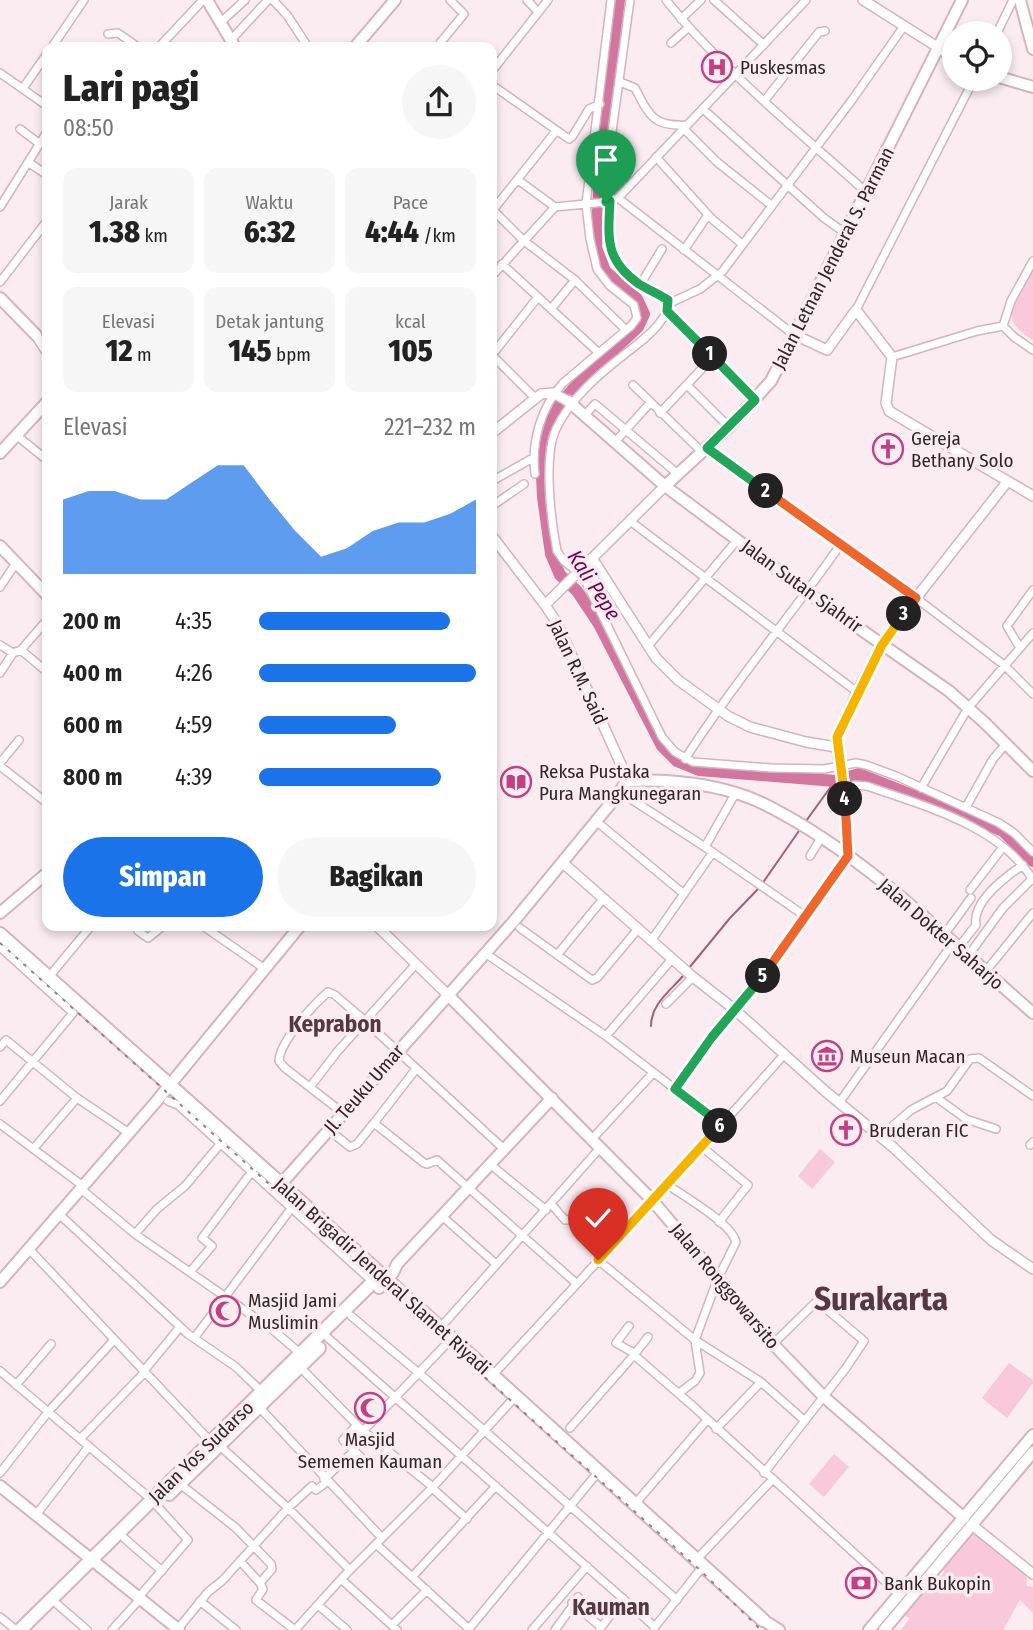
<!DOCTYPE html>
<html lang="id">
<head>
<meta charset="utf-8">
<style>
  :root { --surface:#fff; --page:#f6f6f6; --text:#222; --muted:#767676; --accent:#1a73e8 }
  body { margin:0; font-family:"Fira Sans Condensed",sans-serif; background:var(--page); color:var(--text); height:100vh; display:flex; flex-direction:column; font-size:26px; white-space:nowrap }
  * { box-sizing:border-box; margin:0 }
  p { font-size:23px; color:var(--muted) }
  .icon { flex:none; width:38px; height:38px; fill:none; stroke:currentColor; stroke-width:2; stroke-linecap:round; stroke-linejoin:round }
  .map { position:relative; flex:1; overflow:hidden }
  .sheet { position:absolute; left:42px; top:42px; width:455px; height:889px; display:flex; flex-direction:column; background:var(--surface); border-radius:14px; box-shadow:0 4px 10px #0003 }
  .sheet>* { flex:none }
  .fabs { position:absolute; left:942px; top:21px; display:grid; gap:14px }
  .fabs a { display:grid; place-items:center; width:70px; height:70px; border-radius:50%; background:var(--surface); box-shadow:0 4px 10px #0003; font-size:35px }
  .pin { position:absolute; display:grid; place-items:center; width:60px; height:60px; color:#fff; margin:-72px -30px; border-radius:50% 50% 50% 0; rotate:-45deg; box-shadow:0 0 7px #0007 }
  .pin .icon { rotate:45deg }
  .km { position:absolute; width:35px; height:35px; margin:-18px; border-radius:50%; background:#222; color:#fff; font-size:19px; line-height:35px; text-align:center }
  .round { display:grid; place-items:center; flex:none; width:74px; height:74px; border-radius:37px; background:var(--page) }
  .summary { display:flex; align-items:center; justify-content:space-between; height:119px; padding:0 21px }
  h1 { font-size:38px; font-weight:800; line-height:52px }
  .metrics { display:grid; grid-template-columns:repeat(3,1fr); gap:10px; height:119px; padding:7px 21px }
  .metrics div { display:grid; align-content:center; border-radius:14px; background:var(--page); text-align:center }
  .metrics b { font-size:30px; font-weight:800 }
  .metrics small { font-size:19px; font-weight:400 }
  .metrics p { font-size:19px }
  .chart { height:196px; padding:14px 21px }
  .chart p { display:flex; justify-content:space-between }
  .chart svg { width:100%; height:126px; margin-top:7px; fill:var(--accent); opacity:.7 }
  .primary-button { display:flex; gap:14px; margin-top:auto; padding:14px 21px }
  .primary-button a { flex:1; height:80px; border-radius:42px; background:var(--accent); color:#fff; font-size:28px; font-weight:800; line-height:80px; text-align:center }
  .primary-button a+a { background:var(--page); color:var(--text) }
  ul { padding:0 21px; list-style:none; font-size:23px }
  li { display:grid; grid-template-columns:112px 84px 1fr; align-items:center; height:52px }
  li i { height:18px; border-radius:9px; background:var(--accent) }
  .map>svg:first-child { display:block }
  .green { fill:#f9c8db }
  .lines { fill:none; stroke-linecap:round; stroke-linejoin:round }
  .stream { stroke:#a25e7b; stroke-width:2 }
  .river { stroke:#d2769e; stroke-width:12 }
  .minor-casing { stroke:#d5b3c0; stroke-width:10 }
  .tertiary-casing { stroke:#d5b3c0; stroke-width:12 }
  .secondary-casing { stroke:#d5b3c0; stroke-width:14 }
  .primary-casing { stroke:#d5b3c0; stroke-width:16 }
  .minor { stroke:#fff; stroke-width:7 }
  .tertiary { stroke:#fff; stroke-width:9 }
  .secondary { stroke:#fff; stroke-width:10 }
  .primary { stroke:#fff; stroke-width:12 }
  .rail { stroke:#918489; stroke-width:2; stroke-dasharray:3.5 7; stroke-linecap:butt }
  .split-1-casing { stroke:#fff; stroke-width:14 }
  .split-2-casing { stroke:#fff; stroke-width:14 }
  .split-3-casing { stroke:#fff; stroke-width:14 }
  .split-4-casing { stroke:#fff; stroke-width:14 }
  .split-5-casing { stroke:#fff; stroke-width:14 }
  .split-6-casing { stroke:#fff; stroke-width:14 }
  .split-7-casing { stroke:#fff; stroke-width:14 }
  .split-1 { stroke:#22a559; stroke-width:9 }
  .split-2 { stroke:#22a559; stroke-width:9 }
  .split-3 { stroke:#f0652b; stroke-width:9 }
  .split-4 { stroke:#f5b400; stroke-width:9 }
  .split-5 { stroke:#f0652b; stroke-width:9 }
  .split-6 { stroke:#22a559; stroke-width:9 }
  .split-7 { stroke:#f5b400; stroke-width:9 }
  .labels { text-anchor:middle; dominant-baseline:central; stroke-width:7; stroke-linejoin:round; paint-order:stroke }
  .poi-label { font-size:19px; fill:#32252a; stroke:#faecf1; text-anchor:start }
  .street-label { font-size:19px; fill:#32252a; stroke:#faecf1 }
  .water-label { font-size:21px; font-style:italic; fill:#760046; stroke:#faecf1 }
  .quarter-label { font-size:23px; font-weight:bold; fill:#543843; stroke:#faecf1 }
  .town-label { font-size:33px; font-weight:bold; fill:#543843; stroke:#faecf1 }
</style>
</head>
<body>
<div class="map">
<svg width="1033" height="1630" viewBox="0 0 1033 1630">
  <rect width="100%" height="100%" fill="#faecf1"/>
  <!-- green -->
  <path class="green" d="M1033 269V340C994 316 1015 299 1033 269Z
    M820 1149 835 1162 812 1189 798 1176Z
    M1009 1363 1033 1380V1383L1007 1418 982 1398Z
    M834 1454 849 1467 824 1497 809 1484Z
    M975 1534 1026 1575 1027 1586 1033 1587V1613L1020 1600 1003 1630H901L910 1618 905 1616 904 1611 943 1574 944 1571 942 1567 969 1535Z"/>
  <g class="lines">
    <!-- stream -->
    <path class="stream" d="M806 821 835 781
      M762 884 801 828
      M689 968 730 918 759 888
      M651 1026C651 1004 670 991 683 976"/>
    <!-- river -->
    <path class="river" d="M619 0 602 138 596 248 605 271 637 299 644 314 638 327 576 386 555 410 541 455 543 497 551 554 560 575 577 591 599 624 662 746 677 761 699 770 835 781 859 774 1003 831 1033 861"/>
    <!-- minor casing -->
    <g class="minor-casing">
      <path id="minor" d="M273 0 287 15 308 47
        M527 0 538 12
        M630 0 611 139 609 245C617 273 641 286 666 298L670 303C664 325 642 341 625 354 599 374 570 399 556 429 543 457 551 521 557 551L564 561 583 576 662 737 675 752 693 762 771 768 824 769 856 763 866 765 896 776 999 823 1014 833 1033 852
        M666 0C721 69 800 132 866 192
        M714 0 764 45
        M681 19 701 0
        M220 23 245 0
        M997 33 1013 0
        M108 34 118 33 138 47
        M230 41 268 0
        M671 43 689 27
        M52 47 84 0
        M159 47 203 0
        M445 47 440 43 464 14 450 0
        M492 71 548 0
        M0 73 47 106
        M620 82 635 88C649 115 653 127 687 125
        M492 85 569 139 572 137 589 109 600 104
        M23 88 47 54
        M765 100 819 32 825 31
        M703 109 824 218 845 233
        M20 129 40 144
        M684 129 717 162 771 205
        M656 157 712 219 742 244
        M28 162 47 175
        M518 180 555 207
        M618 198 793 334
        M0 207 47 132
        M492 209 523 240 575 280 626 330
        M493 210 556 131
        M684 250 708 215
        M502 264 599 353
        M492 276 555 207 606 202 618 198 806 0
        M0 282 47 221
        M640 285 662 249
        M670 303 700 289 722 272 852 100 904 26
        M551 309 575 280
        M856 310 974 79
        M667 311 755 400
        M1003 326 1011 301 1033 261
        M1003 326 1014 337 1033 350
        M492 355 538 297
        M492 355 535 398
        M892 357 977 331 1003 326
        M633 385 702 452
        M687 385 729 427
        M660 413 713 357
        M584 416 595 404 678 474
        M16 435 47 460
        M615 442 650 403
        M707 448 916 598 1004 665 1033 694
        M535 474C531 442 541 407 563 383L631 326 637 318 634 305 609 285 597 269 590 239 586 204 611 0
        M492 481 533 458
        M492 506 524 484
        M630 521 857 692
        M0 587 16 563
        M0 645 13 653 21 650 47 672
        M648 646 738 539
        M1020 648 1007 626 1033 590
        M21 650 47 620
        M0 673 13 653
        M685 759C733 684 790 617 841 544
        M0 763 19 740
        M0 766 47 803
        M921 788 968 708 1033 633
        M620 792 705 847 805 916
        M844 793 854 785 867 786C924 806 1001 826 1033 880
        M966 807 993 759 1006 744
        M596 821 684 894
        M705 847 735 794
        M810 856 821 838
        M970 890 1003 847
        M203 926 265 969
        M520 928 592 980 597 978 638 929
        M138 931 148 938 163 926
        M944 935 971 898
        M651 941 713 852
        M0 947 73 1013 0 1101
        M958 948 976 925C972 902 1005 877 1023 865
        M485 953 606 1036 722 1125
        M557 955 603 899
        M968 956 1003 908 1032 879
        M986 971 1033 913
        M48 978 91 926
        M666 1004 693 977
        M606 1036 672 959
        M0 1047 6 1040 77 1098 129 1133
        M416 1069 374 1123 424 1163 427 1164 437 1160 576 1283
        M310 1087 337 1052 416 964
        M675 1089 734 1009
        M937 1098 966 1119 996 1129
        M168 1101 178 1105 373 1282
        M839 1103 953 943
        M343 1113 285 1068 279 1061C280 1041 313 1005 328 992L335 995 365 1021 505 1150
        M0 1124 83 1186
        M329 1130 350 1147 357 1144 374 1123
        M881 1136 911 1110 947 1091 970 1059 979 1058 1033 1096
        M592 1139 653 1073
        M1030 1145 1033 1142
        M702 1147 748 1185 719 1222
        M34 1148 77 1098
        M491 1165 546 1210
        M668 1185C685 1197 731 1223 736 1242L718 1278 695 1340 700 1373 695 1381 679 1393
        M81 1189 135 1234 273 1330 301 1354
        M551 1204 565 1220 579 1219 610 1246
        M59 1214 188 1334 236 1367 262 1392
        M443 1217 496 1264
        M135 1234 157 1209 185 1186 222 1142
        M29 1249 211 1442
        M598 1260 695 1340 761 1382 805 1421
        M190 1272 212 1246 202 1238 253 1170
        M351 1316 420 1374 677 1600
        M629 1326 616 1343 634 1353
        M440 1328 600 1148
        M195 1337 293 1206
        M328 1338 655 1627
        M634 1355 694 1407 899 1594
        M300 1367 363 1431 433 1487
        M0 1371 152 1500
        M143 1372 180 1327
        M492 1376 668 1185 783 1056
        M16 1385 51 1344
        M259 1407 382 1538
        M357 1425 343 1440 364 1460
        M570 1428 634 1355 648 1337
        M716 1429 761 1382
        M363 1431 451 1339
        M80 1439 144 1373
        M220 1446 288 1508 350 1570
        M0 1473 48 1412 114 1340
        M764 1473 846 1368 864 1341 817 1301 773 1344
        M324 1479 354 1451
        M180 1484 236 1528 271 1564 272 1569 260 1583
        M432 1488 467 1519
        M635 1504 707 1420
        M36 1515 89 1446
        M124 1538 162 1571
        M376 1544 469 1629
        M697 1559 772 1480
        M240 1561 260 1583 263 1589 256 1600 295 1630
        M412 1577 496 1486
        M341 1579 397 1630
        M138 1598 188 1540 157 1506
        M200 1601 236 1630
        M57 1604 87 1630
        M574 1604 572 1603 578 1597
        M318 1605 347 1630
        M0 1617 16 1630
        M392 1625 427 1590
        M654 1628 704 1565
        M178 1629 208 1592 222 1581 288 1508 312 1486 316 1490 327 1482
        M600 1629 623 1598
        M112 1630 140 1599
        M295 1630 341 1579 433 1487 515 1397
        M468 1630 599 1471
        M532 1630 587 1566
        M555 1630 574 1604 601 1627"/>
    </g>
    <!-- tertiary casing -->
    <g class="tertiary-casing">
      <path id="tertiary" d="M863 0 939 48
        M793 334 827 350 856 310 892 357 886 403 889 411 1033 496
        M36 335 47 352
        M492 433 541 394 553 393 568 401
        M492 536 545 605 557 623 624 771 626 781
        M592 558 656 658 678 680 728 716 750 727 806 742 836 747
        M545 605 665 486
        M563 863 693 977 734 1009 825 1091 894 1148 991 1240 1033 1269
        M377 926 447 994
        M734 1009 764 974 848 856 844 793 836 741 857 692 882 645 916 598 1007 482
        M972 1525 1033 1574"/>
    </g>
    <!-- secondary casing -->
    <g class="secondary-casing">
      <path id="secondary" d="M207 0 235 47
        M1020 0 1033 49
        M355 47 395 0
        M939 48 954 57
        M999 77 1033 87
        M0 298 36 335
        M568 401 665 486 807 592 949 691 985 723 1033 771
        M0 453 47 402
        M665 486 729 427 771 381 962 0
        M0 546 47 595
        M0 913 47 873
        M447 994 653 1201 773 1344 824 1397 964 1518
        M281 1184 514 921 620 792 626 781C674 779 726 784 770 807 869 858 949 941 1033 1013
        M0 1282 155 1103 300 926
        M379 1288 393 1273 397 1264 552 1098
        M0 1486 179 1630
        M763 1620 779 1630
        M869 1630 1033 1435
        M884 1630 1033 1452"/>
    </g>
    <!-- primary casing -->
    <g class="primary-casing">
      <path id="primary" d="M0 934 281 1184 763 1620
        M169 1494 319 1348
        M20 1630 373 1282"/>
    </g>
    <!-- minor -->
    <use href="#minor" class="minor"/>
    <!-- tertiary -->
    <use href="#tertiary" class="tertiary"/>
    <!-- secondary -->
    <use href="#secondary" class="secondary"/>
    <!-- primary -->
    <use href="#primary" class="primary"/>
    <!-- rail -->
    <path class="rail" d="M0 943 700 1570 761 1630"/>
  </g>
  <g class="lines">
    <!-- split-1 casing -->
    <g class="split-1-casing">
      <path id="split-1" d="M606 202 610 201C608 239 605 260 639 284 649 290 659 294 668 300L667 311 710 354"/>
    </g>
    <!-- split-2 casing -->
    <g class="split-2-casing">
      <path id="split-2" d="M710 354 755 400 707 448 766 491"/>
    </g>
    <!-- split-3 casing -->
    <g class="split-3-casing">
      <path id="split-3" d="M766 491 916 598 904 614"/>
    </g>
    <!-- split-4 casing -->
    <g class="split-4-casing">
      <path id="split-4" d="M845 799 837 737 882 645 904 614"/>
    </g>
    <!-- split-5 casing -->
    <g class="split-5-casing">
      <path id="split-5" d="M763 976 848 856 845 799"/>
    </g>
    <!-- split-6 casing -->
    <g class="split-6-casing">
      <path id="split-6" d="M720 1126 722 1125 675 1089 712 1037 763 976"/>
    </g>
    <!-- split-7 casing -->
    <g class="split-7-casing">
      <path id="split-7" d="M598 1260 720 1126"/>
    </g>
    <!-- split-1 -->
    <use href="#split-1" class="split-1"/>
    <!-- split-2 -->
    <use href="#split-2" class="split-2"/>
    <!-- split-3 -->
    <use href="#split-3" class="split-3"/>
    <!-- split-4 -->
    <use href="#split-4" class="split-4"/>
    <!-- split-5 -->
    <use href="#split-5" class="split-5"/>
    <!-- split-6 -->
    <use href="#split-6" class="split-6"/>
    <!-- split-7 -->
    <use href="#split-7" class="split-7"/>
  </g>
  <!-- icons -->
  <defs>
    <g id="hospital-ring" transform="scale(1.575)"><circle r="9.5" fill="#faecf1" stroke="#c43f82" stroke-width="1.5"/><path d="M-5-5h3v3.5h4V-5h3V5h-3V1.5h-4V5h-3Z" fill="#c43f82"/></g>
    <g id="church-ring" transform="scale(1.575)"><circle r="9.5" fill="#faecf1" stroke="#c43f82" stroke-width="1.5"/><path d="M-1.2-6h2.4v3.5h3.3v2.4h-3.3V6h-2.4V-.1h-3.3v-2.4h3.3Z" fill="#c43f82"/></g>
    <g id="library-ring" transform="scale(1.575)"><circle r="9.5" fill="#faecf1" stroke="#c43f82" stroke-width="1.5"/><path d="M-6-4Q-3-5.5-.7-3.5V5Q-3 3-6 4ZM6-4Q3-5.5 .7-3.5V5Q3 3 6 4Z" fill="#c43f82"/></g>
    <g id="museum-ring" transform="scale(1.575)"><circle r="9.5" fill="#faecf1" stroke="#c43f82" stroke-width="1.5"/><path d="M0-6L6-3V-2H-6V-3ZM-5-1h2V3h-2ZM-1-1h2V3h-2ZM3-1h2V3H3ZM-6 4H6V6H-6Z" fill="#c43f82"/></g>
    <g id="mosque-ring" transform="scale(1.575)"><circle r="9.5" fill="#faecf1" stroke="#c43f82" stroke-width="1.5"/><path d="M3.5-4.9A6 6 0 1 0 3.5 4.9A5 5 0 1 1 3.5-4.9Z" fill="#c43f82"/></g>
    <g id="bank-ring" transform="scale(1.575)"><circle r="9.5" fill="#faecf1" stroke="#c43f82" stroke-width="1.5"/><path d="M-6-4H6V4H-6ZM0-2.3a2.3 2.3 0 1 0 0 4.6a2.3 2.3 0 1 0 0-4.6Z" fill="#c43f82"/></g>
  </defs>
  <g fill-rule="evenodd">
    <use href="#hospital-ring" x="717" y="67"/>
    <use href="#church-ring" x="888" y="449"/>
    <use href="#library-ring" x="516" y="782"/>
    <use href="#museum-ring" x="827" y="1056"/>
    <use href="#church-ring" x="846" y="1130"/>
    <use href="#mosque-ring" x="225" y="1311"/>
    <use href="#mosque-ring" x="370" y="1408"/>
    <use href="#bank-ring" x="861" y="1583"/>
  </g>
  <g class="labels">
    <!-- poi labels -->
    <g class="poi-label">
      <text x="740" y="67">Puskesmas</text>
      <text x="911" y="438">Gereja<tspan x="911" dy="22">Bethany Solo</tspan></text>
      <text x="539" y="771">Reksa Pustaka<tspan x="539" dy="22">Pura Mangkunegaran</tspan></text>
      <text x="850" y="1056">Museun Macan</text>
      <text x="869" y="1130">Bruderan FIC</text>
      <text x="248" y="1300">Masjid Jami<tspan x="248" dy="22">Muslimin</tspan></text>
      <text x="370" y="1439" text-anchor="middle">Masjid<tspan x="370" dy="22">Sememen Kauman</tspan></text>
      <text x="884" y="1583">Bank Bukopin</text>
    </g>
    <!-- street labels -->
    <g class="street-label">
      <text transform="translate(833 258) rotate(-63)">Jalan Letnan Jenderal S. Parman</text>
      <text transform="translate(802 586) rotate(36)">Jalan Sutan Sjahrir</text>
      <text transform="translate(578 672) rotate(65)">Jalan R.M. Said</text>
      <text transform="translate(941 934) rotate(41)">Jalan Dokter Saharjo</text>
      <text transform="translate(364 1089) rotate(-49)">Jl. Teuku Umar</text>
      <text transform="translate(382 1276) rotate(42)">Jalan Brigadir Jenderal Slamet Riyadi</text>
      <text transform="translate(725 1286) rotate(50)">Jalan Ronggowarsito</text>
      <text transform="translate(201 1452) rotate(-44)">Jalan Yos Sudarso</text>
    </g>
    <!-- water labels -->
    <g class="water-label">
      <text transform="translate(594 585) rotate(57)">Kali Pepe</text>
    </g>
    <!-- quarter labels -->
    <g class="quarter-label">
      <text x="335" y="1024">Keprabon</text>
      <text x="611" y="1607">Kauman</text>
    </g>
    <!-- town labels -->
    <g class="town-label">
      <text x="881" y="1299">Surakarta</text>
    </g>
  </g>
</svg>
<div class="fabs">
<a><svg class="icon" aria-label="locate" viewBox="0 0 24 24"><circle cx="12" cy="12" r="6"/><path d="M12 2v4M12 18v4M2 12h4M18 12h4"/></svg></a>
</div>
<div class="pin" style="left:606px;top:202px;background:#1e9e55"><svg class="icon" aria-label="arrive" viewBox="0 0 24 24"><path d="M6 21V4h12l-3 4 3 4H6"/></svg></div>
<div class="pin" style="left:598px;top:1260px;background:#d93025"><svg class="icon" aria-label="check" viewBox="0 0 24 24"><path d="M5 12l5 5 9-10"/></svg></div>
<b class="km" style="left:710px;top:354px">1</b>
<b class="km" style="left:766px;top:491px">2</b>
<b class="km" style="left:904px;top:614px">3</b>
<b class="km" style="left:845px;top:799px">4</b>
<b class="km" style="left:763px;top:976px">5</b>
<b class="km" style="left:720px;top:1126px">6</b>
<section class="sheet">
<div class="summary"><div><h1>Lari pagi</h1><p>08:50</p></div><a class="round"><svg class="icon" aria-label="share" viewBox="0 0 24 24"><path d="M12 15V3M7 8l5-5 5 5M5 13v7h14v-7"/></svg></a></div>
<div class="metrics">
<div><p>Jarak</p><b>1.38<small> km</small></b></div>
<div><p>Waktu</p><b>6:32</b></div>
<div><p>Pace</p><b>4:44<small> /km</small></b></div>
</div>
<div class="metrics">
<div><p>Elevasi</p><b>12<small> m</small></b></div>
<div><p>Detak jantung</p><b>145<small> bpm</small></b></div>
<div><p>kcal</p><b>105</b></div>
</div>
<div class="chart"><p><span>Elevasi</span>221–232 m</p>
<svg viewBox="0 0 160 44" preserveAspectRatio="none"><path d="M0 44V18L10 15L20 15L30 18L40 18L50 12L60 6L70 6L80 18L90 29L100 38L110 35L120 29L130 26L140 26L150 23L160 18V44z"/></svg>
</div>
<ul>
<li><b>200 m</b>4:35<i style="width:88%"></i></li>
<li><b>400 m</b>4:26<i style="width:100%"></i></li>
<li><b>600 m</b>4:59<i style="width:63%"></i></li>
<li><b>800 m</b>4:39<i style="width:84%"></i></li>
</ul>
<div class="primary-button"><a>Simpan</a><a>Bagikan</a></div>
</section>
</div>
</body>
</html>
